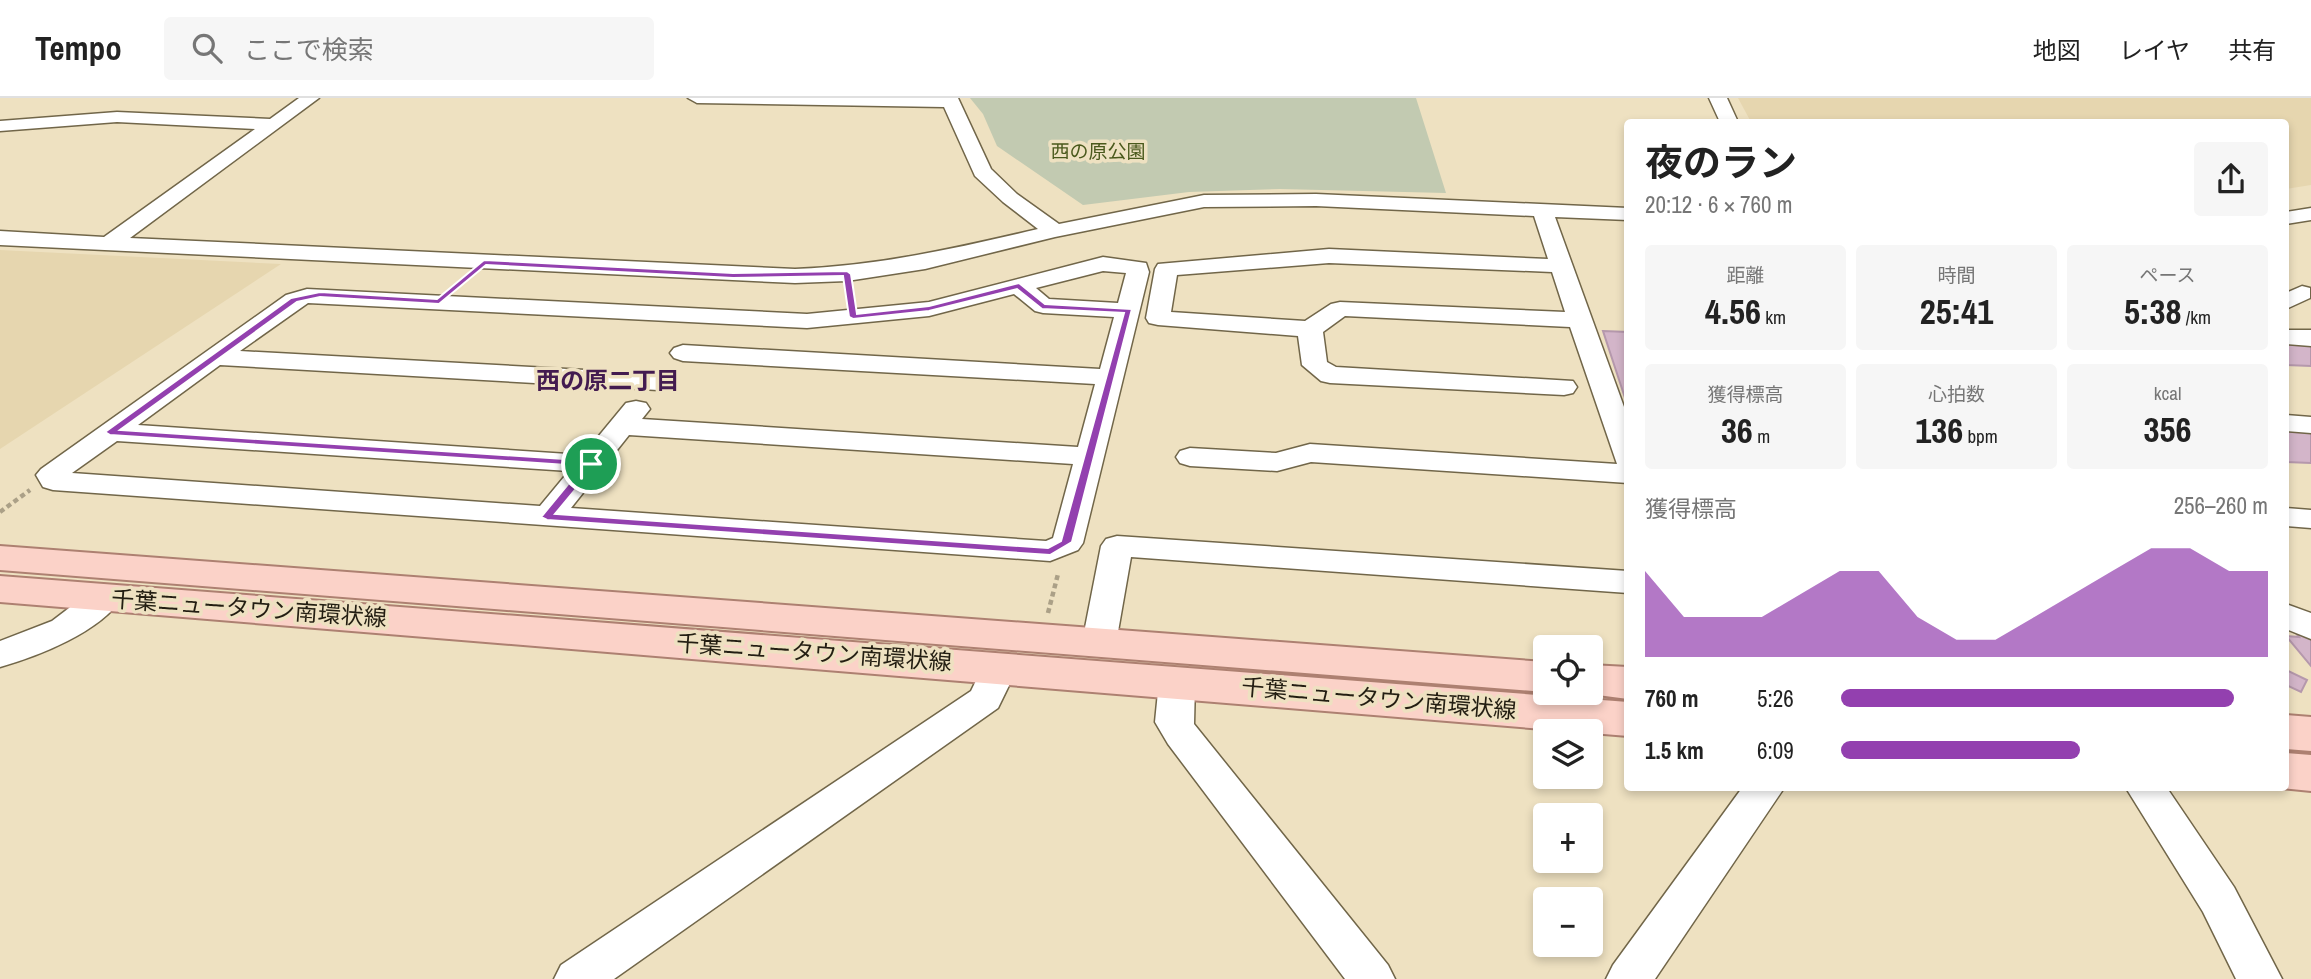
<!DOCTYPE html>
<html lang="ja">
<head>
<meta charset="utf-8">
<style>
  :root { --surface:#fff; --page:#f6f6f6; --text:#222; --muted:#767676; --line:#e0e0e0; --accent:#9340af }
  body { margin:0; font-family:"Archivo Narrow","Noto Sans JP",sans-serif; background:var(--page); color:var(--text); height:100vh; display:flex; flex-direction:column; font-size:26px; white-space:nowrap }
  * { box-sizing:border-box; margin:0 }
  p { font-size:23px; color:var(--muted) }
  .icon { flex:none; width:38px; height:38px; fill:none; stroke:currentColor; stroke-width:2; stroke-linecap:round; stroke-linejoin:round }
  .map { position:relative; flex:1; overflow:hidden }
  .panel { position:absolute; left:1624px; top:21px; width:665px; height:672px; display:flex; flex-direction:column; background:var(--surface); border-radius:7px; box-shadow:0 4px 10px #0003 }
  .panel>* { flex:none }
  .tools { position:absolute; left:1533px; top:537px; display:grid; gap:14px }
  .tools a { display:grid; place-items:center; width:70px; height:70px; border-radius:7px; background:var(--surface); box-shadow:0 4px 10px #0003; font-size:35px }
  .pin { position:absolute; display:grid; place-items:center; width:60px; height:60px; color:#fff; margin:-30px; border:4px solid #fff; border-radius:50%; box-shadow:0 2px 7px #0007 }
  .round { display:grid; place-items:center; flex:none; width:74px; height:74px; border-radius:7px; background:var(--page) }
  .overview { display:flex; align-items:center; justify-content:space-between; height:119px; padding:0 21px }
  h1 { font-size:38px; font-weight:700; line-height:52px }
  .figures { display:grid; grid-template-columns:repeat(3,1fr); gap:10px; height:119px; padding:7px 21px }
  .figures div { display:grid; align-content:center; border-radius:7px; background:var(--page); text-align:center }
  .figures b { font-size:35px; font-weight:700 }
  .figures small { font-size:19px; font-weight:400 }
  .figures p { font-size:19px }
  .chart { height:196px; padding:14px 21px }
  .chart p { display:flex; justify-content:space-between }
  .chart svg { width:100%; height:126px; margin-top:7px; fill:var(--accent); opacity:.7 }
  ul { padding:0 21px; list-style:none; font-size:23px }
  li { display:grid; grid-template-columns:112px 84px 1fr; align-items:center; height:52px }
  li i { height:18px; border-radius:9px; background:var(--accent) }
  header { display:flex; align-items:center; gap:42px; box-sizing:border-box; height:98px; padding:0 35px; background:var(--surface); border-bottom:2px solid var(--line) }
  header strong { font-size:33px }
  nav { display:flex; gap:38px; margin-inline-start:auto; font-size:24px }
  .search { width:490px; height:63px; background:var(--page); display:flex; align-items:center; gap:18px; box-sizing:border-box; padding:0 24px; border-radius:7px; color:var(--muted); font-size:26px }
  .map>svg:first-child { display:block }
  .built { fill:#e6d6af }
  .green { fill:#c2cab1 }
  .building { fill:#d3b5c9; stroke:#b598ac; stroke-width:2 }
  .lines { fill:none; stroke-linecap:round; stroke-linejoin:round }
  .minor-casing { stroke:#716649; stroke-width:3 }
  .major-casing { stroke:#ad8071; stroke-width:4 }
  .path { stroke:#aba087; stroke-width:4.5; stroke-dasharray:5 3.5; stroke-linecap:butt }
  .minor { fill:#fff; fill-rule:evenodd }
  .major { fill:#fbd2c8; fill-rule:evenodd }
  .route { fill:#9340af; stroke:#fff; stroke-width:2; fill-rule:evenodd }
  .labels { text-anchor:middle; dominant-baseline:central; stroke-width:7; stroke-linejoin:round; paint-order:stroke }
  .far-park-label { font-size:19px; fill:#4a591c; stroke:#eee1c1 }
  .street-label { font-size:23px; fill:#231e12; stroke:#eee1c1 }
  .neighbourhood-label { font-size:24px; font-weight:bold; fill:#431b50; stroke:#eee1c1 }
</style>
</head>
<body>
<header>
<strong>Tempo</strong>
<div class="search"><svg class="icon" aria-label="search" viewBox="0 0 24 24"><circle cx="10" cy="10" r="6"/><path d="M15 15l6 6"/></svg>ここで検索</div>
<nav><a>地図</a><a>レイヤ</a><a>共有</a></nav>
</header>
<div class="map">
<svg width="2311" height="881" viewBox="0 0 2311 881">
  <rect width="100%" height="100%" fill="#eee1c1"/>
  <!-- built -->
  <path class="built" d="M1738 0H2311V87L2286 91V24H1751Z
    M0 152 281 166 0 351Z"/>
  <!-- green -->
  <path class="green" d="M970 0H1416L1446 95 1280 91 1189 94 1083 107 997 48 983 16Z"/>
  <!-- building -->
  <path class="building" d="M1603 233 1628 234V309Z
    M2286 243H2311V268L2286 267Z
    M2286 331 2311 332V365L2286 364Z
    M2295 534 2311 535V568L2286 538 2299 539Z
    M2286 572 2307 582 2301 594 2286 587Z"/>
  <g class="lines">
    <!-- minor casing -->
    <g class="minor-casing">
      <path id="minor" d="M299 0H319L130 140 795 171C878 168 957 150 1038 131L1003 104 975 78 944 9 697 5 688 0H958L991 71 1017 96 1059 126 1204 97 1316 96 1628 110V122L1555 119 1628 320V385L1311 364 1277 373 1190 368 1180 365 1176 359 1180 353 1190 350 1276 355 1310 346 1617 366 1570 229 1345 218 1323 234 1327 264 1336 269 1573 283 1577 289 1573 295 1564 297 1330 285 1321 283 1302 267 1298 238 1158 227 1149 225 1146 220 1155 171 1158 166 1329 151 1548 161 1534 118 1316 108 1204 109 1055 139 925 171 847 183 795 185 0 147V133L104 139 255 31 117 24 0 33V23L117 14 270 21ZM1329 165 1552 174 1565 214 1340 204 1331 206 1305 223 1171 214 1177 177Z
        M1709 0H1727L1738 24H1720Z
        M2311 110V122L2286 126V114Z
        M1103 159 1146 165 1149 174 1083 445 1078 452 1050 463 53 392 43 389 36 377 41 371 286 197 307 191 807 216 929 204ZM1103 173 1126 175 1118 205 1049 201 1036 190ZM1014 196 1035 213 1043 215 1114 219 1100 271 683 247 674 250 670 255 674 260 683 263 1095 286 1078 349 642 321 650 311 646 305 636 303 626 305 583 357 138 327 220 267 658 292 667 290 671 284 667 278 658 276 240 253 308 205 807 230 929 218ZM629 337 1073 366 1053 440 1046 443 571 410ZM117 343 569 373 540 408 72 375Z
        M2302 188 2310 190V200L2286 211V195Z
        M2286 232H2311V248L2286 246Z
        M2286 317 2311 319V335L2286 333Z
        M2286 410 2311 412V430L2286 428Z
        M1117 438 1628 473V495L1131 459 1116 545 1111 553 1099 557 1087 553 1082 545 1101 448 1106 441Z
        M106 488 118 491 123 499C100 534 39 558 0 569V543L52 523 94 491Z
        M2286 506 2311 515V541L2286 531Z
        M1000 557 1013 560 1018 569 998 610 614 881H554L561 867 971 593 987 560Z
        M1177 571 1190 575 1195 584 1194 626 1388 867 1395 881H1345L1168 646 1155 624 1159 584 1164 575Z
        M1742 690H1784L1655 881H1606L1613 867Z
        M2126 690H2167L2234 789 2282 881H2236L2203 814Z"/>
    </g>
    <!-- major casing -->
    <g class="major-casing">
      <path id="major" d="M0 448 1545 564V594L0 472Z
        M0 478 1628 604V638L0 504Z
        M1591 567 1628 569V601L1582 595H1591Z
        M2286 617 2311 619V653L2286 651Z
        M2286 655 2311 657V693L2281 690H2286Z"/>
    </g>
    <!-- path -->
    <path class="path" d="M0 414 30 392
      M1048 515 1058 476"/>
    <!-- minor -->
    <use href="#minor" class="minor"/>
    <!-- major -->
    <use href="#major" class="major"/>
  </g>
  <!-- route -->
  <path class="route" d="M484 162 733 175 847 173 851 176 857 216 929 208 1019 185 1045 206 1132 211 1072 444 1050 457 547 422 541 419 583 368 110 337 105 334 291 200 320 194 437 201ZM486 167 733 180 843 178 849 219 853 221 929 213 1017 191 1042 211 1124 215 1061 443 1048 450 555 416 595 368V363L120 332 297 204 320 199 439 206Z"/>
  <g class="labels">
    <!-- far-park labels -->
    <g class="far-park-label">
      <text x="1098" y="53">西の原公園</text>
    </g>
    <!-- street labels -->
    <g class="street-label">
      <text transform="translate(249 510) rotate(4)">千葉ニュータウン南環状線</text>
      <text transform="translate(814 554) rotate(4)">千葉ニュータウン南環状線</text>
      <text transform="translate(1379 600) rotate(5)">千葉ニュータウン南環状線</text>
    </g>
    <!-- neighbourhood labels -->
    <g class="neighbourhood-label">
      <text x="608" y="282">西の原二丁目</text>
    </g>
  </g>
</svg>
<div class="tools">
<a><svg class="icon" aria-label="locate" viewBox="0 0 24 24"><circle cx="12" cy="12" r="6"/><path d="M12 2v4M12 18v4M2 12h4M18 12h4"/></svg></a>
<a><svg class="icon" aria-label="layers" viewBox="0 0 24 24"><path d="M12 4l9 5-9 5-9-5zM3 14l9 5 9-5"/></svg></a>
<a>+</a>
<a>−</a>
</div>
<div class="pin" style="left:591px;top:366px;background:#1e9e55"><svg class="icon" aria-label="arrive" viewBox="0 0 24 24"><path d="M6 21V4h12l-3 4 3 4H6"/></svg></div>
<section class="panel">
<div class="overview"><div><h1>夜のラン</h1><p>20:12 · 6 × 760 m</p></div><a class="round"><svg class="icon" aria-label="share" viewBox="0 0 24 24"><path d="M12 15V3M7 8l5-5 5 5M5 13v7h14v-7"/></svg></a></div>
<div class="figures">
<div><p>距離</p><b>4.56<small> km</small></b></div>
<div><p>時間</p><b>25:41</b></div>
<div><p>ペース</p><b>5:38<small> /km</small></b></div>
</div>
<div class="figures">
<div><p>獲得標高</p><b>36<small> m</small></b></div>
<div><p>心拍数</p><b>136<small> bpm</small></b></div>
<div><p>kcal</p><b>356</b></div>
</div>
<div class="chart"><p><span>獲得標高</span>256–260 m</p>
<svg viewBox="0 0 160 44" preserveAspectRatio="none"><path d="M0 44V14L10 30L20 30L30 30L40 22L50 14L60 14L70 30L80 38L90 38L100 30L110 22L120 14L130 6L140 6L150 14L160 14V44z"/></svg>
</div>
<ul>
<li><b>760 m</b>5:26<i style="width:92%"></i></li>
<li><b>1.5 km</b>6:09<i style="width:56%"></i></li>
</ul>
</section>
</div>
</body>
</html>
